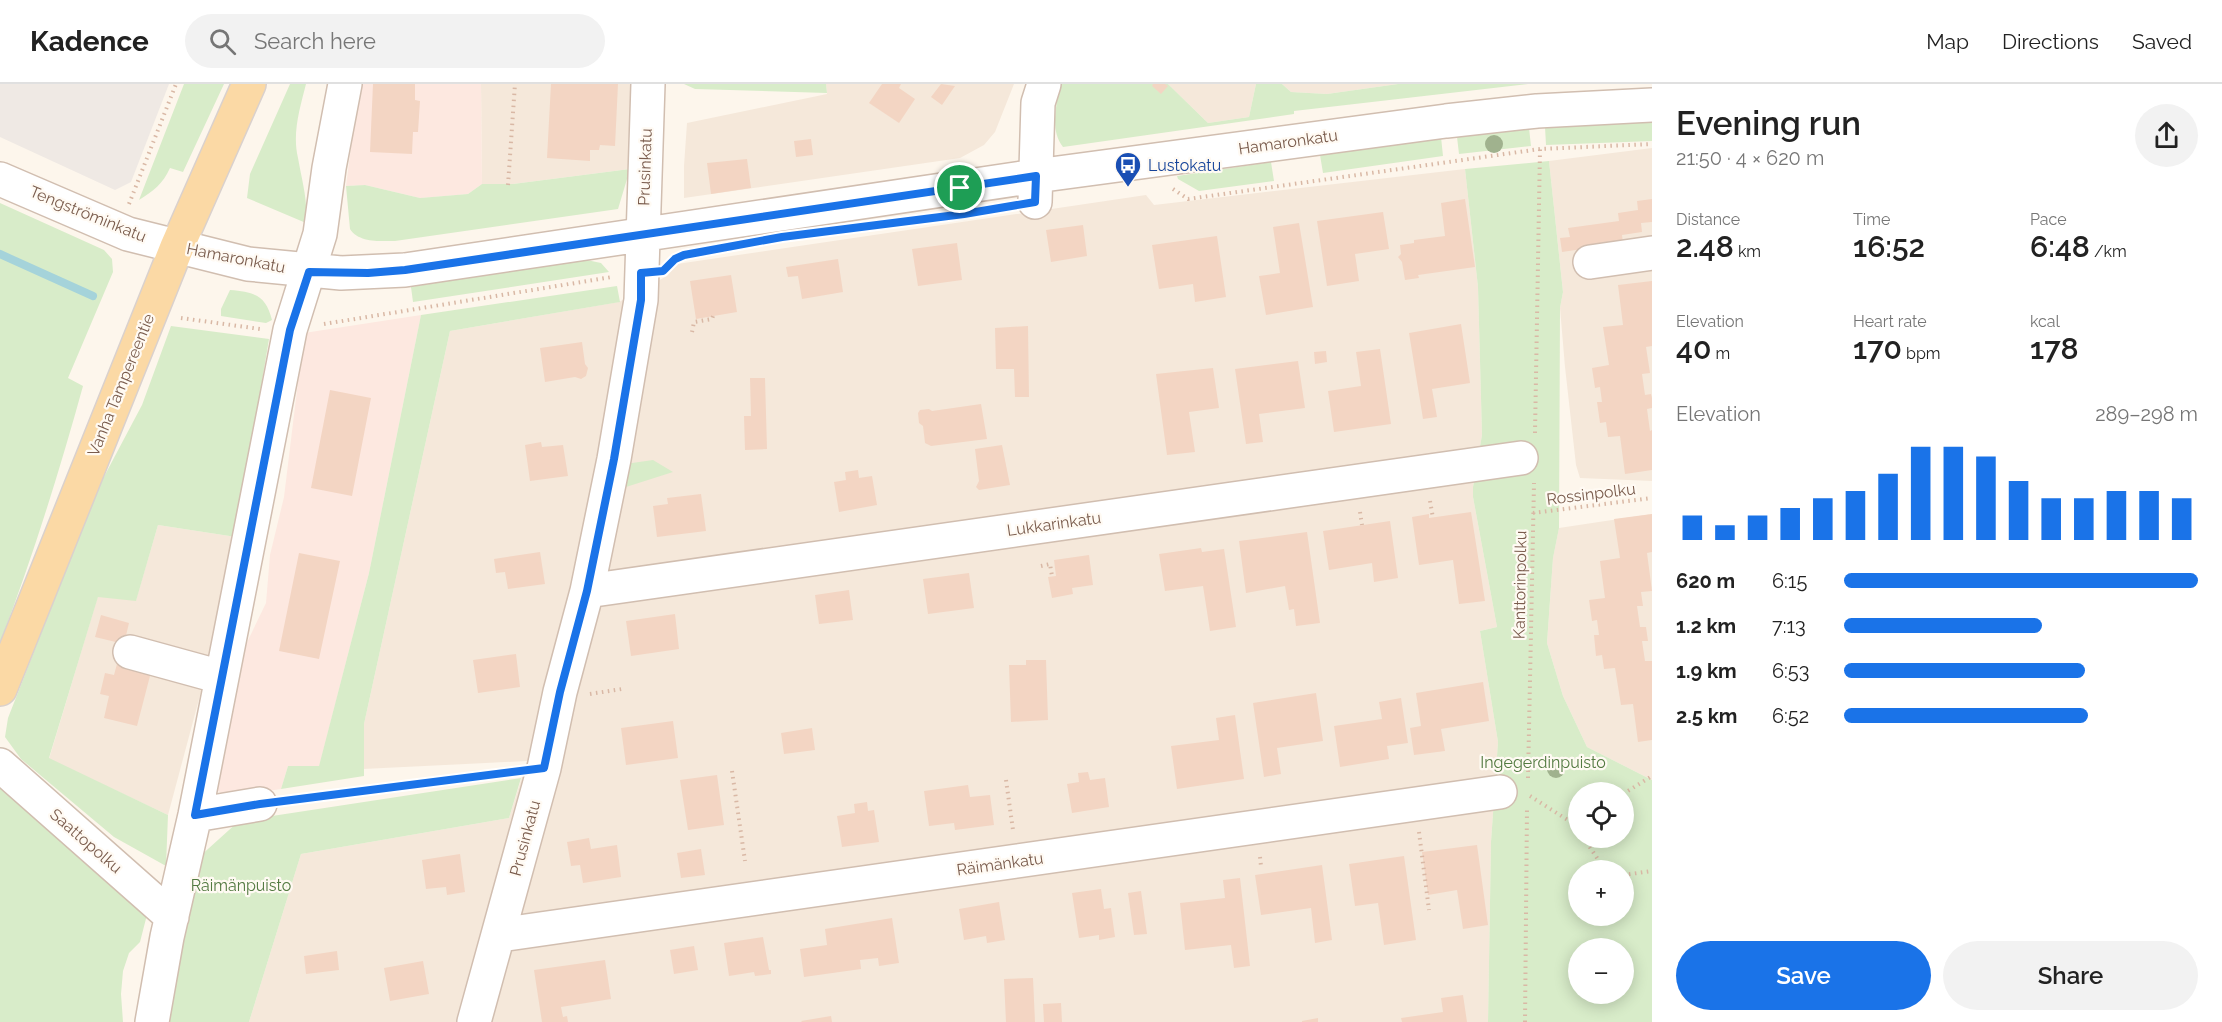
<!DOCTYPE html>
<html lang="en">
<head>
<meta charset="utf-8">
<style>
  :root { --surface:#fff; --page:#f2f2f2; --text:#222; --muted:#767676; --line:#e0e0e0; --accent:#1a73e8 }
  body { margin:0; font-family:Raleway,sans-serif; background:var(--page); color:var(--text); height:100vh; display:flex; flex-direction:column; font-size:22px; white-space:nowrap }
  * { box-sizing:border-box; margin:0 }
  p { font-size:20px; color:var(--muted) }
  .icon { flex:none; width:33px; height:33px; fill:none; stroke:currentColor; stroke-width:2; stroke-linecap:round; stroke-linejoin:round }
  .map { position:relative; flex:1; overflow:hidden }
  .sheet { display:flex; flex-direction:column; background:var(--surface); width:570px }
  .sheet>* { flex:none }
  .controls { position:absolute; left:1568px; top:698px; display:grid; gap:12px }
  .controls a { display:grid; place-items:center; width:66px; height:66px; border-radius:50%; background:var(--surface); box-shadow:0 3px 15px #0003; font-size:30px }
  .pin { position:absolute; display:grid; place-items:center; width:51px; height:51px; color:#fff; margin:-26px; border:3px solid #fff; border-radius:50%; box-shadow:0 2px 6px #0007 }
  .round { display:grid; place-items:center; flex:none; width:63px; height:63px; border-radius:32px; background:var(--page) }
  .overview { display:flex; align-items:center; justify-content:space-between; height:102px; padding:0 24px }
  h1 { font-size:33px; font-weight:600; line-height:45px }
  .figures { display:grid; grid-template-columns:repeat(3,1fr); gap:9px; height:102px; padding:6px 24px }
  .figures div { display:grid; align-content:center }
  .figures b { font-size:30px; font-weight:600 }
  .figures small { font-size:16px; font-weight:400 }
  .figures p { font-size:16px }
  .chart { height:168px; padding:12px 24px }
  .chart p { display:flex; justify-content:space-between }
  .chart svg { width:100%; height:108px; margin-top:6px; stroke:var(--accent); stroke-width:6 }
  .primary-button { display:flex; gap:12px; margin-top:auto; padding:12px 24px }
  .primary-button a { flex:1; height:69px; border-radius:36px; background:var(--accent); color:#fff; font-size:24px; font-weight:600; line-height:69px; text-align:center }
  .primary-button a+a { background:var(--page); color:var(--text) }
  ul { padding:0 24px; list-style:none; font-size:20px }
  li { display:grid; grid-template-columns:96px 72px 1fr; align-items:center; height:45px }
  li i { height:15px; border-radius:8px; background:var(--accent) }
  header { display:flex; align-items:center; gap:36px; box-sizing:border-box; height:84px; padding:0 30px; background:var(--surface); border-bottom:2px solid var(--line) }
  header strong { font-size:28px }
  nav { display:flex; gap:33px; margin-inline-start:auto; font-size:21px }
  .search { width:420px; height:54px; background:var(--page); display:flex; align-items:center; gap:15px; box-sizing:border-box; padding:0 21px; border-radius:33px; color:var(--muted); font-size:22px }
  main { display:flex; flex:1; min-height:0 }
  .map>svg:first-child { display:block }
  .residential { fill:#f5e8da }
  .commercial { fill:#fde8e0 }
  .industrial { fill:#efe9e4 }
  .green { fill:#d8ecc9; fill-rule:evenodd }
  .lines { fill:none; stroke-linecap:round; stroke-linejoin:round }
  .stream { stroke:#a5d3da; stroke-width:8 }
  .building { fill:#f3d5c3 }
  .minor-casing { stroke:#d1beb0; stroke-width:36 }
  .major-casing { stroke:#dad1cd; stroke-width:36 }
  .path { stroke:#d9b8a5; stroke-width:4; stroke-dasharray:1.5 4.5; stroke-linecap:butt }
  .minor { stroke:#fff; stroke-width:33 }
  .major { stroke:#fbd9a5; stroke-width:33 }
  .tree { fill:#a0b28e }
  .route-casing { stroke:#fff; stroke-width:12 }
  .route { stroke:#1a73e8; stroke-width:8 }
  .labels { text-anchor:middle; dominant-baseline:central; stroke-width:4.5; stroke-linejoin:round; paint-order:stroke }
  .street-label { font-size:16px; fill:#7a5c4d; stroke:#fffaf3 }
  .transit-label { font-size:16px; fill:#164399; stroke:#fffaf3; text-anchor:start }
  .park-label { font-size:16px; fill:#537a41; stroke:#fffaf3 }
</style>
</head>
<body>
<header>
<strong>Kadence</strong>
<div class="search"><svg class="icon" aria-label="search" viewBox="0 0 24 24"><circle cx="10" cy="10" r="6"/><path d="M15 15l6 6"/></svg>Search here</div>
<nav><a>Map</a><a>Directions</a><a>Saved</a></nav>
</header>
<main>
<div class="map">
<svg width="1652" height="938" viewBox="0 0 1652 938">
  <rect width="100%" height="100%" fill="#fdf6ec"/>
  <!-- residential -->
  <path class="residential" d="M481 0H637L630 85 513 100H482Z
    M826 0H1014L995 48 984 61 960 74 684 114V82L687 39 827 10Z
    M1168 0H1256L1249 33 1208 39Z
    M1282 0H1398L1327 10 1291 8Z
    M1652 64V397L1580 394 1576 381 1565 283 1560 224 1563 208 1549 77Z
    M1465 85 1478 203 1482 351 1473 403V413L1497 543 1480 547 1498 658 1491 758 1488 938H249L301 770 509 734 527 677 363 685 364 640 450 247 619 218 667 192 677 180 1146 111 1154 121Z
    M1652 430V696L1587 663 1563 612 1547 559 1553 474 1559 444Z
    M158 441 236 453 206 589 168 731 49 675 98 512 136 516Z"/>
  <!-- commercial -->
  <path class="commercial" d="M359 0H481L482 100 468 110 420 114 365 101 346 102Z
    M421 231 369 489 319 683 288 682 281 705 228 713 218 707 215 694 238 577 266 519 270 471 284 413 304 249Z"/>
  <!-- industrial -->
  <path class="industrial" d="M0 0H169L131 98 115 106 0 53Z"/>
  <!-- green -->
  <path class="green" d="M184 0H224L183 88 170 84C163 100 153 107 139 116Z
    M290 0H306C300 24 292 49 298 74 302 97 308 116 306 139L247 114 250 90Z
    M684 0H826L827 9 695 5Z
    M1060 0H1168L1208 39 1249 33 1256 0H1282L1291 8 1327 10 1398 0H1528L1294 27V30L1063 63C1049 45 1057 21 1060 0Z
    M1652 38V57L1546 61 1545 43Z
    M1529 44 1531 62 1459 70 1457 53Z
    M1441 53 1443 72 1323 89 1320 71Z
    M1549 77 1563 208 1560 224 1559 444 1553 474 1547 559 1563 612 1587 663 1652 696V938H1488L1491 758 1498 658 1480 547 1497 543 1473 413V403L1482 351 1478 203 1465 85ZM1578 708H1623V753H1578ZM1578 786H1623V831H1578ZM1578 864H1623V909H1578Z
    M1271 78 1274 97 1199 107 1178 95 1177 92Z
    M630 85 618 125 395 157C380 157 359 159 350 145L346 102 365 101 420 114 468 110 482 100H513Z
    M0 119 104 166 112 175 113 188 68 294 83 302C59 389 32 475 0 559Z
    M582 175 601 179 609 188 413 218 411 203Z
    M617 202 620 218 450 247 364 640V692L281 705 288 682H319L369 489 421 231Z
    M230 206C254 208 266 211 272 236L266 239 221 232V225Z
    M171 242 269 255 236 453 158 441 136 517 98 513 49 674 168 731 166 782 114 753 21 675 5 653 8 634 98 404 142 321Z
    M653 376 673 388 626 403 621 396 625 380Z
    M521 694 509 734 301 770 249 938H165L198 774 239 737Z
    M0 700 149 823 140 858 129 869 123 887 121 910 123 938H0Z"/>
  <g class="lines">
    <!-- stream -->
    <path class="stream" d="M0 170 93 212"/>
  </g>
  <!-- building -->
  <path class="building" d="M373 0H415V16L420 17 418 48H413L412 70 370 68Z
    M551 0H618L615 62 600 61 599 66H590V77L547 74Z
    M882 0H901L899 4 915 15 899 39 869 19Z
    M941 0 955 2 942 21 931 13Z
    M1153 0H1165L1168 2 1161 10 1152 2Z
    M811 55 813 71 796 73 794 57Z
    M747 75 751 104 711 110 707 79Z
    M1465 115 1475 183 1418 191 1419 194 1405 196 1402 178 1398 173 1401 170 1400 161 1414 159V156L1445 152 1441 119Z
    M1652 115V138L1641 139 1642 148 1622 151 1623 159 1562 168 1560 154 1570 153 1568 144 1619 137 1618 129 1638 126 1637 117Z
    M1383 128 1389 165 1355 170 1359 197 1327 202 1317 137Z
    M1299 139 1313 223 1266 231 1259 192 1280 189 1273 143Z
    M1083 141 1087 172 1051 178 1046 146Z
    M1217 152 1226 213 1195 218 1193 200 1159 205 1152 161Z
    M957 159 962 196 918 202 912 165Z
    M838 175 843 208 802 215 798 192 788 193 786 183Z
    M731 191 737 228 696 235 690 197Z
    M1652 197V262L1646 263 1650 289 1642 290 1645 311 1651 310 1652 314V324L1647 325 1650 347 1652 346V386L1625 390 1620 352 1608 353 1606 338 1600 339 1597 318H1602L1600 303 1595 304 1592 284 1609 281 1603 243 1623 241 1618 201Z
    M1461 240 1470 299 1432 305 1437 333 1423 335 1409 249Z
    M1028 242 1029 313H1015L1014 285H996L995 244Z
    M582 258 585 280 588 284 586 292 581 295 575 293 545 298 540 264Z
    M1380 265 1391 340 1334 348 1328 307 1361 302 1356 268Z
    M1326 267 1327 278 1315 280 1314 268Z
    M1298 277 1305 324 1259 330 1263 358 1246 360 1235 285Z
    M1213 284 1219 324 1189 328 1195 368 1167 371 1156 290Z
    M750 294H765L767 365 745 366 744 332H751Z
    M330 306 371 314 352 412 311 404Z
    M981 320 987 355 931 362 925 359 923 342 919 339 918 329 920 326 929 325 932 327Z
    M541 358 542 363 563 361 568 392 530 397 525 361Z
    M1002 361 1010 401 979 406 976 403 979 397 975 365Z
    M858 386 859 394 872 392 877 421 839 428 834 398 846 396 845 388Z
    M701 410 706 447 657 453 653 422 668 420 667 414Z
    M1471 428 1485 517 1459 520 1453 476 1419 481 1412 433 1429 430V434Z
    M1652 430V468L1647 469 1652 507 1641 508 1643 522H1637L1640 543H1646L1648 557H1642L1645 577H1652V656L1638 658 1633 620 1621 621 1615 584 1604 585 1602 571 1596 572 1594 551H1599L1597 536 1592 537 1589 516 1605 514 1600 477 1620 474 1614 435Z
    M1390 437 1398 494 1374 498 1372 479 1329 486 1323 447Z
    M1307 448 1320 539 1296 542 1294 525 1289 526 1285 502 1246 509 1239 457Z
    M1201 464 1202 468 1224 465 1236 543 1210 547 1203 502 1165 507 1159 470Z
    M540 468 545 500 508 505 505 488 496 489 494 475Z
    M299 469 340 477 319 575 279 567Z
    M1089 471 1093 501 1072 504 1073 510 1052 514 1048 493 1056 492 1054 476Z
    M969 489 974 524 928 530 923 495Z
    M849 506 853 536 819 540 815 511Z
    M675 530 679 565 631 572 626 537Z
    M101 531 129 539 124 560 95 553Z
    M516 570 520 603 478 609 473 576Z
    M1026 576H1046L1048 636 1011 638 1009 581H1026Z
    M117 580 151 588 137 642 104 634 109 612 100 610 105 589 114 591Z
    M1483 598 1489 637 1441 645 1445 667 1414 671 1410 644 1421 642 1416 609Z
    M1316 609 1323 657 1277 664 1281 690 1264 693 1253 619Z
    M1401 614 1408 659 1387 662 1389 675 1340 683 1334 642 1382 635 1379 618Z
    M1235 631 1244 695 1177 705 1171 662 1219 656 1216 634Z
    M673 637 678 674 626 681 621 644Z
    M812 644 815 666 784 670 781 649Z
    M1088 688 1090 696 1105 694 1109 723 1072 729 1067 700 1079 698 1078 689Z
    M717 691 724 741 688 746 680 696Z
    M968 701 970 713 990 711 994 741 955 746 954 739 929 742 924 707Z
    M867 718 868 727 874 726 879 758 842 763 837 732 855 729 854 720Z
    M589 754 591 765 617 761 621 793 583 799 580 781 571 782 567 758Z
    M1477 761 1488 841 1463 845 1457 806 1428 811 1422 768Z
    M701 765 705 791 681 794 677 769Z
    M460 770 465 808 447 811 446 803 426 805 422 776Z
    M1404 772 1416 856 1384 861 1378 819 1355 822 1349 780Z
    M1322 781 1332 856 1315 859 1311 824 1261 831 1255 791Z
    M1240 794 1250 882 1234 884 1231 861 1185 866 1180 819 1225 814 1223 796Z
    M1101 805 1104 825 1111 824 1115 853 1099 856V851L1079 854 1072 809Z
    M1141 807 1147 850 1134 851 1128 809Z
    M999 818 1005 856 987 859 986 852 964 856 959 825Z
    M892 834 899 879 879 882 878 874 860 876 861 885 804 893 800 865 827 861 825 845Z
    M763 853 769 886H771V890L755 892 754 888 729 892 724 859Z
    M694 862 698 886 674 890 670 866Z
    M337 867 339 886 306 890 304 872Z
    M605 876 611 915 561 923 563 933 567 932 568 938H542L534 886Z
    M423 877 429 910 390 917 384 884Z
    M1033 894 1035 938H1006L1004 895Z
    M1463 911 1467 938H1402L1401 934 1443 928 1441 914Z
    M1061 919 1062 938H1044L1043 920Z
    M831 932 832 938H802L801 937Z
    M1318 934V938H1302V937Z"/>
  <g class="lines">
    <!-- minor casing -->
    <g class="minor-casing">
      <path id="minor" d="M0 95 128 150 248 180 341 189 405 186 1036 92 1446 37 1537 27 1652 21
        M1035 118 1038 19 1044 0
        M1590 178 1652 169
        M587 507 1521 374
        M130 568 221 593
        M0 681 172 833
        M195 731 260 720
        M499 851 1500 708
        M152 938 167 853 195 731 290 246 320 150 329 84 345 0
        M474 938 544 684 560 608 587 507 614 375 641 216 648 0"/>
    </g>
    <!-- major casing -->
    <g class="major-casing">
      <path id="major" d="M0 605 177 163 249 0"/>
    </g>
    <!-- path -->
    <path class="path" d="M508 101 515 0
      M1173 105 1188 115 1540 65 1652 60
      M129 120 176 0
      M181 234 260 245
      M324 240 612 193
      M692 248 694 238 712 235 713 232
      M1535 349 1540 65
      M1430 417 1433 434
      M1360 428 1362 441
      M1533 429 1652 414
      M1041 482 1050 480 1052 492
      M590 610 622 605
      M732 687 745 777
      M1528 694 1534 399
      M1006 696 1013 746
      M1623 710 1652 692
      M1530 712 1574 740 1578 746
      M287 716 512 687
      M1419 748 1429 826
      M1583 753 1605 786
      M1260 773 1261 782
      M1623 791 1652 787
      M1525 938 1527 723"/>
    <!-- minor -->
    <use href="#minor" class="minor"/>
    <!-- major -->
    <use href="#major" class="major"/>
  </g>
  <!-- trees -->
  <g class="tree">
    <circle cx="1494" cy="60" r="9"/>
    <circle cx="1556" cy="685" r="9"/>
  </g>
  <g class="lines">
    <!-- route casing -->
    <g class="route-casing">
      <path id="route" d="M1036 92 1035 118 964 130 782 153 684 171 675 175 663 187 641 189V216L614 375 587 507 560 608 544 684 260 720 195 731 290 246 309 188 368 189 405 186Z"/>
    </g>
    <!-- route -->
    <use href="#route" class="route"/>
  </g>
  <!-- icons -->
  <defs>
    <g id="bus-pin" transform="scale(1.35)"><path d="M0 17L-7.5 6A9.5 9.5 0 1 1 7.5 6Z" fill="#1a4fb4" stroke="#fffaf3"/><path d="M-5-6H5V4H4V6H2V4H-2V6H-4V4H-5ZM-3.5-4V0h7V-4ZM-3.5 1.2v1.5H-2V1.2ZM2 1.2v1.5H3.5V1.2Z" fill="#fff"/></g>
  </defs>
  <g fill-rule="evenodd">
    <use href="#bus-pin" x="1128" y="81"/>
  </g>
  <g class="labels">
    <!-- street labels -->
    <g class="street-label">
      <text transform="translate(1288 58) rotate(-8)">Hamaronkatu</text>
      <text transform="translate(645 83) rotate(-88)">Prusinkatu</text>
      <text transform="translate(88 130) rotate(22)">Tengströminkatu</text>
      <text transform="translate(236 174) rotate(11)">Hamaronkatu</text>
      <text transform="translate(121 301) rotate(-68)">Vanha Tampereentie</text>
      <text transform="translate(1591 410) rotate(-7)">Rossinpolku</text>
      <text transform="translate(1054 440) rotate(-8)">Lukkarinkatu</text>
      <text transform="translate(1520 501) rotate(-89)">Kanttorinpolku</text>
      <text transform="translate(525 754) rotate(-75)">Prusinkatu</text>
      <text transform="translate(86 757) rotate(41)">Saattopolku</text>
      <text transform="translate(1000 780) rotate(-8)">Räimänkatu</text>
    </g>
    <!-- transit labels -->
    <g class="transit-label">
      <text x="1148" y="81">Lustokatu</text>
    </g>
    <!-- park labels -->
    <g class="park-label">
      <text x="1543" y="678">Ingegerdinpuisto</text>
      <text x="241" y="801">Räimänpuisto</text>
    </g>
  </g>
</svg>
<div class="controls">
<a><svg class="icon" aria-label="locate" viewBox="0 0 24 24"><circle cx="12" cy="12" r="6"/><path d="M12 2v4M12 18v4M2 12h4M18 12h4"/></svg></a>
<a>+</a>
<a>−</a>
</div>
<div class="pin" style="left:960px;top:104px;background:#1e9e55"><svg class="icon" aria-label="arrive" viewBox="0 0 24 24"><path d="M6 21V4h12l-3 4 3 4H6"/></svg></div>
</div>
<section class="sheet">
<div class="overview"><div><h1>Evening run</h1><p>21:50 · 4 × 620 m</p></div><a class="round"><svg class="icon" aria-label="share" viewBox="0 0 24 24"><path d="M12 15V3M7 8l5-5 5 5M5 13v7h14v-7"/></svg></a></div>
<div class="figures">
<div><p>Distance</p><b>2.48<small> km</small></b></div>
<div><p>Time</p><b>16:52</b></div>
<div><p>Pace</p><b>6:48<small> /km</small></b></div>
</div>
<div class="figures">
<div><p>Elevation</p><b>40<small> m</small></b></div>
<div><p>Heart rate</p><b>170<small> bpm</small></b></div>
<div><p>kcal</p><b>178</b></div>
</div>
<div class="chart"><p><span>Elevation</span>289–298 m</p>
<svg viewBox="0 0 160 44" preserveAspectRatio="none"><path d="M5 44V34M15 44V38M25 44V34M35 44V31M45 44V27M55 44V24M65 44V17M75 44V6M85 44V6M95 44V10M105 44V20M115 44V27M125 44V27M135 44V24M145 44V24M155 44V27"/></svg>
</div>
<ul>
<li><b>620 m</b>6:15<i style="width:100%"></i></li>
<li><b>1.2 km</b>7:13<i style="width:56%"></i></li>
<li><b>1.9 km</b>6:53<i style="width:68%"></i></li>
<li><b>2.5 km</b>6:52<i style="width:69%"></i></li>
</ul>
<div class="primary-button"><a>Save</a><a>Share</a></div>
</section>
</main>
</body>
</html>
